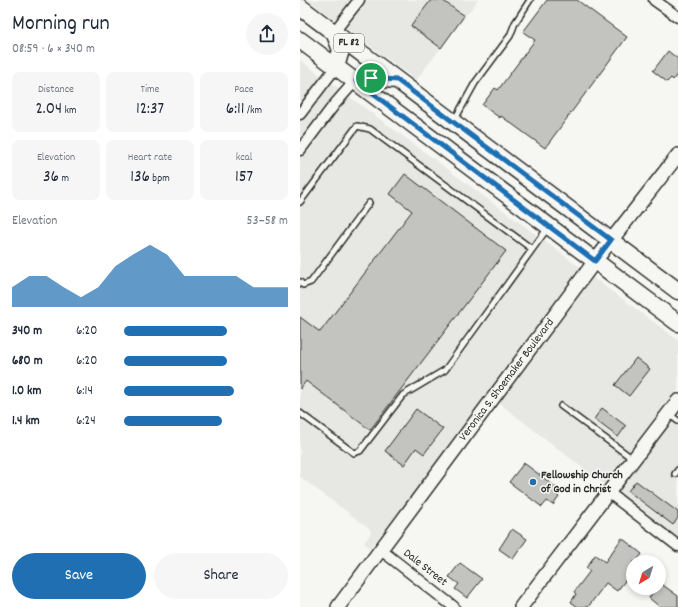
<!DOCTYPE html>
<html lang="en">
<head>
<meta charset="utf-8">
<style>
  :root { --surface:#fff; --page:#f6f6f7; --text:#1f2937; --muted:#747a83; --accent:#1f6fb2 }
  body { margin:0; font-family:Dekko,sans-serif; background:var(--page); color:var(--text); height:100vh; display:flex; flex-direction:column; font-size:15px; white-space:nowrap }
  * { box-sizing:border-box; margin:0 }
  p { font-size:13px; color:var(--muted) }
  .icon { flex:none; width:22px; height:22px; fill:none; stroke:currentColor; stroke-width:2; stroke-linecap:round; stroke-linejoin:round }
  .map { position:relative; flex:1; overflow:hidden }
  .drawer { display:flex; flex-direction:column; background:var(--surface); width:300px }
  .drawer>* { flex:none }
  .needle { width:26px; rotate:218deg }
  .buttons { position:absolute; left:326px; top:555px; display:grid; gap:8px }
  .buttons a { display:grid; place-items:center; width:40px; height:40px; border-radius:50%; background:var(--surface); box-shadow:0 2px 6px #0003; font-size:20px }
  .pin { position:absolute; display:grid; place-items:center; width:34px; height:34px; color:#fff; margin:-17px; border:2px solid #fff; border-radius:50%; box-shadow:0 1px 4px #0007 }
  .round { display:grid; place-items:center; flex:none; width:42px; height:42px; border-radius:21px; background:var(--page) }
  .headline { display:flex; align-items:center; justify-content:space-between; height:68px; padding:0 12px }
  h1 { font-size:22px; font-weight:600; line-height:30px }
  .metrics { display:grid; grid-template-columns:repeat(3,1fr); gap:6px; height:68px; padding:4px 12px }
  .metrics div { display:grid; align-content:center; border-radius:8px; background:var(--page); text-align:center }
  .metrics b { font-size:17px; font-weight:600 }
  .metrics small { font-size:11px; font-weight:400 }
  .metrics p { font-size:11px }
  .chart { height:112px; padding:8px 12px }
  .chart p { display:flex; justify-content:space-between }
  .chart svg { width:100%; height:72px; margin-top:4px; fill:var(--accent); opacity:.7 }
  .cta { display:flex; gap:8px; margin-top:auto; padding:8px 12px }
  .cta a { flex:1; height:46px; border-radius:24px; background:var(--accent); color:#fff; font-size:16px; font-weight:600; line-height:46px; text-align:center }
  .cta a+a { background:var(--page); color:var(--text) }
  ul { padding:0 12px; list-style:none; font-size:13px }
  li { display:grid; grid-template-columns:64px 48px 1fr; align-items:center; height:30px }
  li i { height:10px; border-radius:5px; background:var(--accent) }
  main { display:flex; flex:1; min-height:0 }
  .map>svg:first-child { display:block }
  .built { fill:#e7e7e3 }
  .building { fill:#c3c3c0; stroke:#2b2b2b }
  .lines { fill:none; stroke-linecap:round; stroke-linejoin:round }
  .service-casing { stroke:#2b2b2b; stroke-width:8 }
  .minor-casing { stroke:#2b2b2b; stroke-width:13 }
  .tertiary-casing { stroke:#2b2b2b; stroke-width:16 }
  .primary-casing { stroke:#2b2b2b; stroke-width:19 }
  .service { stroke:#f6f6f2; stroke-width:5 }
  .minor { stroke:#f6f6f2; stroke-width:10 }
  .tertiary { stroke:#f6f6f2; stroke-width:13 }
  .primary { stroke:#f6f6f2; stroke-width:16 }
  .route-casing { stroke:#fff; stroke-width:8 }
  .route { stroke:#1f6fb2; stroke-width:5 }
  .poi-dot { fill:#1f6fb2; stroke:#f6f6f2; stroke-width:1.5 }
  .labels { text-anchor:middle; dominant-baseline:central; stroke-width:3; stroke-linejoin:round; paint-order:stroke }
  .shield { fill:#f6f6f2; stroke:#686867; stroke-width:1 }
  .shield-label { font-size:11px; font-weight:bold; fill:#2b2b2b }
  .street-label { font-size:12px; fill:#2b2b2b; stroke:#f6f6f2 }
  .poi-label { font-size:12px; font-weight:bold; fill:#2b2b2b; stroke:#f6f6f2; text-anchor:start }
</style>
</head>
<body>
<main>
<section class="drawer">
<div class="headline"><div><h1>Morning run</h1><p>08:59 · 6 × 340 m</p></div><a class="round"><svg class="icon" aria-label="share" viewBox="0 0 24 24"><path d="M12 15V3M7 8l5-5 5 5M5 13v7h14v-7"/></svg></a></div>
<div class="metrics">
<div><p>Distance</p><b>2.04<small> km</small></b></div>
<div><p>Time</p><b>12:37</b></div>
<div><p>Pace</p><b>6:11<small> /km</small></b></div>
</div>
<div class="metrics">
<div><p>Elevation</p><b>36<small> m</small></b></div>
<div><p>Heart rate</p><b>136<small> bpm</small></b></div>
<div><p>kcal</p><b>157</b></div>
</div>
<div class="chart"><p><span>Elevation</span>53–58 m</p>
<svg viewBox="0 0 160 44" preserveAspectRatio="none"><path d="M0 44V32L10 25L20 25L30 32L40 38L50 32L60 19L70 12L80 6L90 12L100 25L110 25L120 25L130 25L140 32L150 32L160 32V44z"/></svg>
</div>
<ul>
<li><b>340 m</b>6:20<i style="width:63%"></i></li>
<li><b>680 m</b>6:20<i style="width:63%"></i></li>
<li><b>1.0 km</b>6:14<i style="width:67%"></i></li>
<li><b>1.4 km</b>6:24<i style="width:60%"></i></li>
</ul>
<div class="cta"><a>Save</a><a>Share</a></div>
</section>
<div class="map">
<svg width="378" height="607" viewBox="0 0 378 607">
  <rect width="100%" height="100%" fill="#f6f6f2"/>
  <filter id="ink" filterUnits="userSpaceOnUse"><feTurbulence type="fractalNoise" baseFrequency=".025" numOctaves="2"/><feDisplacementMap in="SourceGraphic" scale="8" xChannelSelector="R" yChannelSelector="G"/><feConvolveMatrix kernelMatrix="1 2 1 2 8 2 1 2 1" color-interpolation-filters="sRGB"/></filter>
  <g filter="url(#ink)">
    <!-- built -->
    <path class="built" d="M8 0H178L116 80Z
      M0 60 281 268 118 488 70 548 64 543 71 533 69 528 0 477Z
      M291 276 378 340V390L305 485 198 402Z
      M378 411V541L316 493Z"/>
    <!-- building -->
    <path class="building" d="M131 0H142L164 16 141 48 111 26Z
      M247 0H277L327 37 245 148 201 116 200 118 182 105 195 88 198 90 235 40 223 32Z
      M368 51 378 59V73L373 80 371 78 367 82 353 71Z
      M105 174 206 251 70 430 6 381 0 389V317L20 332 112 211 90 194Z
      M336 358 350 369 329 396 315 385Z
      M302 408 326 426 318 437 294 419Z
      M116 409 143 429 124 454 116 448 104 465 85 451Z
      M224 463 258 489 254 493 259 497 253 505 247 501 242 507 209 482Z
      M336 481 378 512V518L373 525 328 491Z
      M212 529 227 539 213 559 199 549Z
      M322 538 342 554 336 562H333V571L317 591 306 583 288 607H278L271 602 276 594 274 592 290 571 286 568 295 555 305 562Z
      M160 563 182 579 167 598 155 589 159 584 149 577Z
      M360 583 378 596V607H360L349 598 356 588H359Z"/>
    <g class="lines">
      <!-- service casing -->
      <g class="service-casing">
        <path id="service" d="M154 121 175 83 210 36 215 23 230 0
          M0 202 57 126 70 129 232 249
          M0 282 3 285 11 282 69 203
          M261 406 333 459
          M0 413 54 453 60 451 103 395 145 370 247 229
          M369 414 378 421
          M375 474 378 470"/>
      </g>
      <!-- minor casing -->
      <g class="minor-casing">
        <path id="minor" d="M354 0 378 17
          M34 32 59 0
          M0 114 36 67
          M0 150 34 105 55 81
          M308 492 378 546
          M81 550 154 607"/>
      </g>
      <!-- tertiary casing -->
      <g class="tertiary-casing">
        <path id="tertiary" d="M38 607 295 261 378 155
          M221 607 378 401"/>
      </g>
      <!-- primary casing -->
      <g class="primary-casing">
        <path id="primary" d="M0 7 378 291
          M34 32 41 50 36 67
          M0 40 378 323
          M55 81 71 78 97 80"/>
      </g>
      <!-- service -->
      <use href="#service" class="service"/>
      <!-- minor -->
      <use href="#minor" class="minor"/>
      <!-- tertiary -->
      <use href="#tertiary" class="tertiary"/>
      <!-- primary -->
      <use href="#primary" class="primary"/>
    </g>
  </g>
  <g class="lines" filter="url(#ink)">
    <!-- route casing -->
    <g class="route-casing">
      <path id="route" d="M71 78 97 80 311 240 295 261 56 81Z"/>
    </g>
    <!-- route -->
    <use href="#route" class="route"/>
  </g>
  <!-- markers -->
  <circle class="poi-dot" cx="233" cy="482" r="4"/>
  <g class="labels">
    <!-- shield labels -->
    <rect class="shield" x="34" y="34" width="30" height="18" rx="3"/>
    <g class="shield-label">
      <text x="49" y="43">FL 82</text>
    </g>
    <!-- street labels -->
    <g class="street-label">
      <text transform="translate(207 380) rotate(-53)">Veronica S. Shoemaker Boulevard</text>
      <text transform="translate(125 568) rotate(38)">Dale Street</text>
    </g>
    <!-- poi labels -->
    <g class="poi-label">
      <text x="241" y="475">Fellowship Church<tspan x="241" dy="14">of God in Christ</tspan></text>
    </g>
  </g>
</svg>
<div class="buttons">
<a><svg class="needle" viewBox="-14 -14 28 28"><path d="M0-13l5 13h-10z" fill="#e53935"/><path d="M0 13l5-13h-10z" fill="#747a83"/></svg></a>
</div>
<div class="pin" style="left:71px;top:78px;background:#1e9e55"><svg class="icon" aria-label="arrive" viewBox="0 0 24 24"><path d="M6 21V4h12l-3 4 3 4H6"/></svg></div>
</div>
</main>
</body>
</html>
